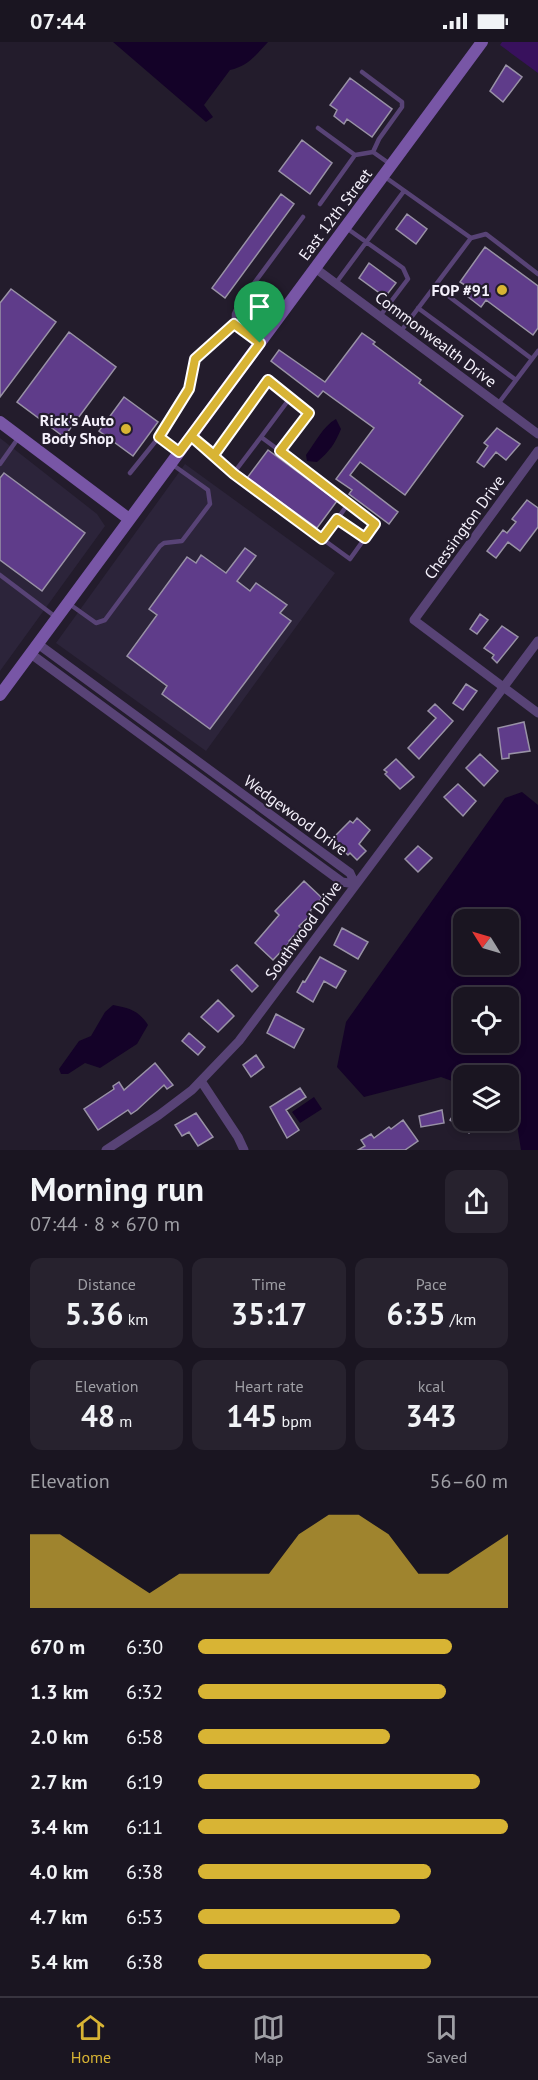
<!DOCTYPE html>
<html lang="en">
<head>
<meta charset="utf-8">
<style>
  :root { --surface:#1a1521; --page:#27222e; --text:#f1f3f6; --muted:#9f9fa5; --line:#38343f; --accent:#d8b434 }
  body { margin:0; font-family:"PT Sans",sans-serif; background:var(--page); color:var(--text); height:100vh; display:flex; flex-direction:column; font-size:22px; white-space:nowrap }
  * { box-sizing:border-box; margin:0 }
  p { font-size:20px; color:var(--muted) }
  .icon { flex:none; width:33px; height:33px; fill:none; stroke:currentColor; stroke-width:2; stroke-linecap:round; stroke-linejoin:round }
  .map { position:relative; height:1108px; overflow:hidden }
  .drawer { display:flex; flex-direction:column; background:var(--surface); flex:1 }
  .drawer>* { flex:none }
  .needle { width:39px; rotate:307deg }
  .controls { position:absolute; left:453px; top:867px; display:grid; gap:12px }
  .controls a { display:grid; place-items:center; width:66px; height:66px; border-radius:12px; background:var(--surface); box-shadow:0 3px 9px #0003,0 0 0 2px var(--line); font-size:30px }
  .pin { position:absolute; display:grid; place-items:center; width:51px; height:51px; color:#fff; margin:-62px -26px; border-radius:50% 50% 50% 0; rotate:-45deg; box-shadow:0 0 6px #0007 }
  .pin .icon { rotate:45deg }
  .round { display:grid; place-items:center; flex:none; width:63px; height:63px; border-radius:12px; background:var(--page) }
  .overview { display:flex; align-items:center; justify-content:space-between; height:102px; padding:0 30px }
  h1 { font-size:33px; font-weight:800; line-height:45px }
  .stats { display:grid; grid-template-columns:repeat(3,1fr); gap:9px; height:102px; padding:6px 30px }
  .stats div { display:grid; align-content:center; border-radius:12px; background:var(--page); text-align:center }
  .stats b { font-size:30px; font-weight:800 }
  .stats small { font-size:16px; font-weight:400 }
  .stats p { font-size:16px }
  .chart { height:168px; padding:12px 30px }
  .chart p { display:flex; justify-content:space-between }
  .chart svg { width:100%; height:108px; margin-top:6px; fill:var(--accent); opacity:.7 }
  ul { padding:0 30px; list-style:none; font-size:20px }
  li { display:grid; grid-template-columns:96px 72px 1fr; align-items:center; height:45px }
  li i { height:15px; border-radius:8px; background:var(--accent) }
  .status { display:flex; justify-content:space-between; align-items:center; height:42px; padding:0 30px; background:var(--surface); direction:ltr }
  .status svg { height:16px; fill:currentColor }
  .menu { display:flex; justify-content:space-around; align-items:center; height:84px; border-top:2px solid var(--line); background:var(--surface); font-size:16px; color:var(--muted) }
  .menu a { display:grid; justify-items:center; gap:3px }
  .menu .selected { color:var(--accent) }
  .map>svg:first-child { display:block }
  .built { fill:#2c243a }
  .green { fill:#38115d }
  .water { fill:#140228; fill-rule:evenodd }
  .building { fill:#5f3c8a; stroke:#9992a6; stroke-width:1.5 }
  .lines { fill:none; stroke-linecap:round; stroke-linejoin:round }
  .lane { stroke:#584376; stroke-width:4.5 }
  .street { stroke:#584376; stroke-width:9 }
  .secondary { stroke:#7856a6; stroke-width:12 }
  .route-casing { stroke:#fff; stroke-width:12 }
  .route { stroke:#d8b434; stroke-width:8 }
  .poi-dot { fill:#d8b434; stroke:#231c2c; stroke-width:2 }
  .labels { text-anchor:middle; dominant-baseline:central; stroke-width:4.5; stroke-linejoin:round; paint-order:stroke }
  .street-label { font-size:16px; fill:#f4f0fb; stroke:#231c2c }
  .poi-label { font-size:16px; font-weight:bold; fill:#f4f0fb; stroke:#231c2c; text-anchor:end }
</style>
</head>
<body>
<div class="status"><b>07:44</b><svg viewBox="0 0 49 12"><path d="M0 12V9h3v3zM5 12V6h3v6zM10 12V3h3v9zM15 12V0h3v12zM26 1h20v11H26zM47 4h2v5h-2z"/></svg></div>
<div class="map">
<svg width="538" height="1108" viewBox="0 0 538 1108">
  <rect width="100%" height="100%" fill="#231c2c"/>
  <!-- built -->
  <path class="built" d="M0 396 97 472 105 484 0 629Z
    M185 422 335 531 206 709 56 601Z"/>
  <!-- green -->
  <path class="green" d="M502 0H538V31L500 3Z"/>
  <!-- water -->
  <path class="water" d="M113 0H268C256 13 248 24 230 28L204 63 213 75 206 80Z
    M336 377 341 387C335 402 329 410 317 420L307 419 306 413C315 401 323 384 336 377Z
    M522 750 538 763V1108H521L516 1076 509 1069 508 1034H464L463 1043 441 1035 364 1055 337 1025 346 980 505 756ZM464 878H508V922H464ZM464 956H508V1000H464Z
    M113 963C130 966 139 969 148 983L137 1002 100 1026 85 1021 68 1032H61L59 1027 79 999 91 994 105 970Z
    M314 1055 322 1067 300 1081 292 1070Z"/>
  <!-- building -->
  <path class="building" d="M506 23 522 35 503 60 490 49Z
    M350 36 392 67 372 95 347 77 344 82 334 74 337 68 330 63Z
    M302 98 332 121 310 152 279 129Z
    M281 152 294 162 225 256 212 246Z
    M407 172 427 187 416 202 396 187Z
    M485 205 538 244V286L533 293 486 258 481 265 463 251 468 245 460 240Z
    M369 221 396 241 385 255 359 236Z
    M11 247 56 280 0 355V261Z
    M69 290 116 325 64 395 17 360Z
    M362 291 375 300 373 302 421 338 419 341 463 374 405 453 360 420 350 433 398 470 389 482 349 452 352 448 336 437 374 386 323 349 318 355 271 319 279 308 325 340Z
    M124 355 158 380 133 414 99 389Z
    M497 386 520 402 506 418 496 410 484 425 477 420 488 404 484 401Z
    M268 408 337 459 317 486 247 436Z
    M4 431 85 491 42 549 0 518V436Z
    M527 458 538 466V485L520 509 508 500 496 516 487 509 503 488 507 491 516 480 512 477Z
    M245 506 256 514 237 539 250 549 256 541 287 563 280 571 291 579 210 687 162 652 167 644 127 614 157 573 149 567 187 515 196 521 201 513 226 531Z
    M480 572 488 578 477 592 470 587Z
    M502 584 518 595 497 621 492 616 494 613 484 606Z
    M466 642 477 649 463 668 453 661Z
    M435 662 453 679 419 717 408 706 436 676 428 669Z
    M524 680 530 709 509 712V716L502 717 498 686Z
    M480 712 498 729 484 744 466 726Z
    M396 717 414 735 400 747 385 732 387 730 384 728Z
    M458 742 476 759 463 774 444 755Z
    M357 776 370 788 359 802 366 809 357 818 350 811 348 813 334 800 335 794 350 779 353 781Z
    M418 804 432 816 418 830 405 817Z
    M304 839 322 856 310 869 312 872 299 884 301 886 289 899 290 900 273 918 255 901 279 873 275 869Z
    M342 886 368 900 358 917 334 903Z
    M320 915 346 929 336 946 324 939 313 960 297 950 303 939 305 940Z
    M237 923 258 944 252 950 231 928Z
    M218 958 234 974 218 990 201 975Z
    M276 972 304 987 294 1006 267 991Z
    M189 991 205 1005 198 1013 182 999Z
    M256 1013 264 1025 251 1035 243 1023Z
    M155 1021 173 1043 167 1047 164 1043 137 1068 131 1072 128 1068 98 1088 84 1067 114 1047 113 1044 119 1040 124 1048Z
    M300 1046 306 1055 286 1068 299 1088 287 1096 270 1065Z
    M442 1068 444 1081 421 1085 419 1074Z
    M456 1069 464 1074V1078H470L475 1082 469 1091 450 1078Z
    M196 1071 213 1095 198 1104 189 1090 182 1094 175 1083Z
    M403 1078 418 1099 405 1108H358L365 1104 361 1098 371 1092 374 1096 389 1085 391 1087Z"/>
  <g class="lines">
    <!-- lane -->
    <path class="lane" d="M362 30 402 60V65L379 97 373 110
      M318 86 355 113 320 162
      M355 113 373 110 390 122
      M385 135 471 196 401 289
      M345 185 403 226 408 237 380 274
      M471 196 486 192 538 232
      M336 241 404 149
      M435 244 532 317
      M418 266 516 338
      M234 282V272L238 263 303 175
      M498 362 538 309
      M159 395 189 347 195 317 234 282 258 299
      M193 396 214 413 268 338 309 371 280 409 261 395 290 356
      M214 413 233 432 261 395
      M0 422 19 395
      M130 431 159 395 179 410
      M233 432 350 517 375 482 280 409
      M337 477 365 496
      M323 497 348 462
      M0 533 57 576
      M68 561 96 581 105 578 160 504 164 501 182 499 210 462 208 448 173 423"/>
    <!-- street -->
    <path class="street" d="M315 226 538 392
      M538 409 414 578 538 671
      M38 602 350 831 355 842
      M31 612 342 840 355 842
      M201 1039 238 1095 244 1108
      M106 1108 159 1073 192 1048 239 999 538 599"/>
    <!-- secondary -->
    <path class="secondary" d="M0 380 129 477
      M0 653 482 0"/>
  </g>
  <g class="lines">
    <!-- route casing -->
    <g class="route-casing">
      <path id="route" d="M260 301 191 394 234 432 322 497 337 477 365 496 375 482 280 409 309 371 268 338 214 413 191 394 179 410 159 395 189 347 195 317 234 282 260 301"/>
    </g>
    <!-- route -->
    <use href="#route" class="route"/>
  </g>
  <!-- markers -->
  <g class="poi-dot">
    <circle cx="502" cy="248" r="6"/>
    <circle cx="126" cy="387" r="6"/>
  </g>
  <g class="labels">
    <!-- street labels -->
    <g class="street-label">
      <text transform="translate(335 172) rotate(-53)">East 12th Street</text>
      <text transform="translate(436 297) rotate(37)">Commonwealth Drive</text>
      <text transform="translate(464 485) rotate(-54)">Chessington Drive</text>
      <text transform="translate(296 773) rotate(36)">Wedgewood Drive</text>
      <text transform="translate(303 888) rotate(-54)">Southwood Drive</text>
    </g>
    <!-- poi labels -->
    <g class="poi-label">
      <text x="490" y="248">FOP #91</text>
      <text x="114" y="378">Rick's Auto<tspan x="114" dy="18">Body Shop</tspan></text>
    </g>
  </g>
</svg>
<div class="controls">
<a><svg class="needle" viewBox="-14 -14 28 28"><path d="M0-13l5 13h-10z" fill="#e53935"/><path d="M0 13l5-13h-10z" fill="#9f9fa5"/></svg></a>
<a><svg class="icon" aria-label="locate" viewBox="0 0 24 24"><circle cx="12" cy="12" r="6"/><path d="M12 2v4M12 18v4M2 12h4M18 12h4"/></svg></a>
<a><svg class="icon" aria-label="layers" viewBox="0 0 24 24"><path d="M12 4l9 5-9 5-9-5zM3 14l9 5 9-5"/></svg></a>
</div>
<div class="pin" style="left:260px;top:301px;background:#1e9e55"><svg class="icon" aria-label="arrive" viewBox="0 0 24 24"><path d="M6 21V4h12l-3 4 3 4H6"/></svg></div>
</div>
<section class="drawer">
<div class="overview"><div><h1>Morning run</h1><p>07:44 · 8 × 670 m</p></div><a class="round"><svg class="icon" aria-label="share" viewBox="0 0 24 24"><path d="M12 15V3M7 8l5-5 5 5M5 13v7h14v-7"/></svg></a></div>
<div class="stats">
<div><p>Distance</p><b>5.36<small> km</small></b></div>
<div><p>Time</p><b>35:17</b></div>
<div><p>Pace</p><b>6:35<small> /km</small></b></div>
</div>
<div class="stats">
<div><p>Elevation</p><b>48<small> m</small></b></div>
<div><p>Heart rate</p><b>145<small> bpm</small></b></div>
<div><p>kcal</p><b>343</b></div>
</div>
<div class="chart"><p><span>Elevation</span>56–60 m</p>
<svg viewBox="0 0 160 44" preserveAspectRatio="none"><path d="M0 44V14L10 14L20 22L30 30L40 38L50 30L60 30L70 30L80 30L90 14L100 6L110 6L120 14L130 30L140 30L150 22L160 14V44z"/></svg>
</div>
<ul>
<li><b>670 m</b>6:30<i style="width:82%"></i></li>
<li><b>1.3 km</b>6:32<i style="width:80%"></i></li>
<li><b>2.0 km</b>6:58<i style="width:62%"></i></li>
<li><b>2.7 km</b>6:19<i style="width:91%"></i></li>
<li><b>3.4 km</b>6:11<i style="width:100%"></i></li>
<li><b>4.0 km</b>6:38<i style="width:75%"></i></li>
<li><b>4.7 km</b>6:53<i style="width:65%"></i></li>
<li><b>5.4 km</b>6:38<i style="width:75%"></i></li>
</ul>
</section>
<nav class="menu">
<a class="selected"><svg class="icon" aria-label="home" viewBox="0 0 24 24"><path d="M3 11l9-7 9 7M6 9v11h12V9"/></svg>Home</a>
<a><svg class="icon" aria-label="map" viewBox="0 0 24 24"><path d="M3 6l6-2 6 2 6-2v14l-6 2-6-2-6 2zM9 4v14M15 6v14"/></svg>Map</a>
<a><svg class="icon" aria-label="saved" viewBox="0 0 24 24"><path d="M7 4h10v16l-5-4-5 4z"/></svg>Saved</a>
</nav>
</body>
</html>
